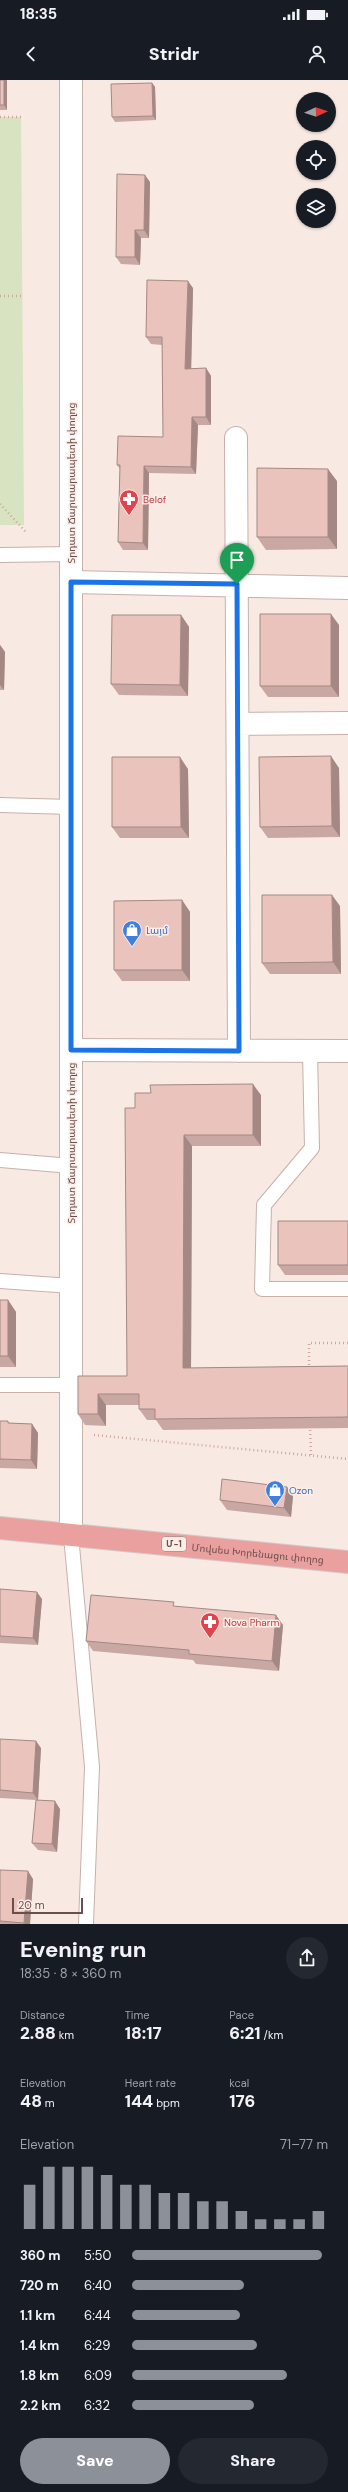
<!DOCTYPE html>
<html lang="en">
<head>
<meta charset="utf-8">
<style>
  :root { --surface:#171b24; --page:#242831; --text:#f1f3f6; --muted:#9ea1a6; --accent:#8c9099 }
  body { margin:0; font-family:"DM Sans","Noto Sans Armenian",sans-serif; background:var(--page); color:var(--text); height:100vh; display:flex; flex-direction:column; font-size:15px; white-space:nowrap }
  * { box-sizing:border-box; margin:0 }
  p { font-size:13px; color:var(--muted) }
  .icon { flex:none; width:22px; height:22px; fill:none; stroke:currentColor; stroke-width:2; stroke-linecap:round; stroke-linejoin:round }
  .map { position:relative; height:1844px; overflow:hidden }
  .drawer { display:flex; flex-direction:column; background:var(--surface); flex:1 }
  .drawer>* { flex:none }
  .needle { width:26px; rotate:87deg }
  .fabs { position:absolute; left:296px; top:12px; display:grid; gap:8px }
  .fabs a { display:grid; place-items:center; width:40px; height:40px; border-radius:50%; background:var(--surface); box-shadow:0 1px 3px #0004; font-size:20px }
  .scale { position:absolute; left:12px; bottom:10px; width:71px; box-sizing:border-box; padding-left:4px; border:2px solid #6c4f4c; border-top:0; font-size:11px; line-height:14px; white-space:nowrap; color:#6c4f4c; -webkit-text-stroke:3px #fceee7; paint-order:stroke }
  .pin { position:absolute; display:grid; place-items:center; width:34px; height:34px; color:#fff; margin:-41px -17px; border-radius:50% 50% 50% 0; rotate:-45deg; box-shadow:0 0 4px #0007 }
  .pin .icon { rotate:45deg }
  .round { display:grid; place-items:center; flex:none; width:42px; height:42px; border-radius:21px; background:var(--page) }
  .head { display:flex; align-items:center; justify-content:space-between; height:68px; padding:0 20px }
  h1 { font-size:22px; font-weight:800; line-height:30px }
  .figures { display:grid; grid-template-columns:repeat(3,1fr); gap:6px; height:68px; padding:4px 20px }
  .figures div { display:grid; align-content:center }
  .figures b { font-size:17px; font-weight:800 }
  .figures small { font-size:11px; font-weight:400 }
  .figures p { font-size:11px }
  .chart { height:112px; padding:8px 20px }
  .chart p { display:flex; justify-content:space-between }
  .chart svg { width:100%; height:72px; margin-top:4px; stroke:var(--accent); stroke-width:6 }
  .button { display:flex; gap:8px; margin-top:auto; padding:8px 20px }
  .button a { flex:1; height:46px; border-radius:24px; background:var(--accent); color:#fff; font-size:16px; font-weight:800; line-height:46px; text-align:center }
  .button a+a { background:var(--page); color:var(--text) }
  ul { padding:0 20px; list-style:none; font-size:13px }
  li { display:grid; grid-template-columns:64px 48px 1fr; align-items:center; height:30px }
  li i { height:10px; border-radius:5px; background:var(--accent) }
  .status { display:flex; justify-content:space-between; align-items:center; height:28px; padding:0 20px; background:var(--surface); direction:ltr }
  .status svg { height:11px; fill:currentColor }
  header { display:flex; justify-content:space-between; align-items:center; height:52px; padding:0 20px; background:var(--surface); font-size:18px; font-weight:800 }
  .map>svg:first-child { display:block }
  .green { fill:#d8e3c2 }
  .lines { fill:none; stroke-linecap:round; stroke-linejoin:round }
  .lane-casing { stroke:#c7b0ab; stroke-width:16 }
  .street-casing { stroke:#c7b0ab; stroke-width:24 }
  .secondary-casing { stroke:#ccb1ab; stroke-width:24 }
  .highway-casing { stroke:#d3cac9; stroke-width:24 }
  .path { stroke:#cea7a1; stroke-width:2.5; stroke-dasharray:1 3; stroke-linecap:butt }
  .lane { stroke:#fff; stroke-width:14 }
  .street { stroke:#fff; stroke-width:22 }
  .secondary { stroke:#fff; stroke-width:22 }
  .highway { stroke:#eba0a0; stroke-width:22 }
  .wall { fill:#c9a8a3 }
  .shaded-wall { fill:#a48884 }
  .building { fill:#eac3bd; stroke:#a48884 }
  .route-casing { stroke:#fff; stroke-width:8 }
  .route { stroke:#1a73e8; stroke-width:5 }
  .labels { text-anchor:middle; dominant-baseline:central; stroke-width:3; stroke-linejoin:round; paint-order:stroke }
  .shield { fill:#fceee7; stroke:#977f7a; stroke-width:1 }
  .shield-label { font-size:9px; font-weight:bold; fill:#6c4f4c }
  .street-label { font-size:10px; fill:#6c4f4c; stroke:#fceee7 }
  .health-label { font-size:10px; fill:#be3a42; stroke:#fceee7; text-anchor:start }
  .shop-label { font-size:10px; fill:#366cbe; stroke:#fceee7; text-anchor:start }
</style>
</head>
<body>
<div class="status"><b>18:35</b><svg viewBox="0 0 49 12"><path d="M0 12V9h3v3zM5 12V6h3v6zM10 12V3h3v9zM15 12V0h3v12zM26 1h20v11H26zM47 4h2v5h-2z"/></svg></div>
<header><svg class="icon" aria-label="back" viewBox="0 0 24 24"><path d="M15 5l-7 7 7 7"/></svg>Stridr<svg class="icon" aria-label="person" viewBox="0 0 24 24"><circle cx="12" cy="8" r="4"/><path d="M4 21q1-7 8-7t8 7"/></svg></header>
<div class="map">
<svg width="348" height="1844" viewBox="0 0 348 1844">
  <rect width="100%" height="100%" fill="#f8eae2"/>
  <!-- green -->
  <path class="green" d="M0 37H21L24 445H0Z"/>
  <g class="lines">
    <!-- lane casing -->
    <g class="lane-casing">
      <path id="lane" d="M0 475 71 474
        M0 725 71 727
        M310 971 312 1068 264 1125 262 1209H348
        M0 1080 71 1086
        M0 1201 71 1206
        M0 1305H71
        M71 1455 92 1687 86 1844"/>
    </g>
    <!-- street casing -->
    <g class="street-casing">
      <path id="street" d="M236 358 239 971
        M71 502 348 508
        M238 644 348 643
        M71 970 348 971"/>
    </g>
    <!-- secondary casing -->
    <g class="secondary-casing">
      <path id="secondary" d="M71 1455V0"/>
    </g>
    <!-- highway casing -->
    <g class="highway-casing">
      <g id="highway">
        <path id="s1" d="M0 1448 348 1482"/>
      </g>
    </g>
    <!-- path -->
    <path class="path" d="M0 37H21
      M0 216H24
      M0 424 26 452
      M309 1289V1263H348
      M310 1346 311 1375
      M94 1355 348 1379"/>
    <!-- lane -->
    <use href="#lane" class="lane"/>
    <!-- street -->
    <use href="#street" class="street"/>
    <!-- secondary -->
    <use href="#secondary" class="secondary"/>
    <!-- highway -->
    <use href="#highway" class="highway"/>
  </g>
  <!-- wall -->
  <path class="wall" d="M0 0 7 30H0Z
    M152 3 155 7 156 40 115 42 112 37Z
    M150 102 149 158H141L140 185 121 184 116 177Z
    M193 208 191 289 206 288 211 296V345H198L196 394 149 393 148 470H123L118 462 120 389 117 385 163 357 162 265 151 264 146 257Z
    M337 401V469L266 470 257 457Z
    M181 535 189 547 188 616 119 615 111 604Z
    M339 545V617H268L260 606Z
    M0 565 5 572 4 610H0Z
    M339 688 340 757 268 758 260 747Z
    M188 689 189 758H120L112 747Z
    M182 820 190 832V901H122L114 890Z
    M340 826 341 894H270L262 883Z
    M261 1015V1066H192L191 1288 348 1286V1348L163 1350 156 1340H147L139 1329V1325H106V1346L85 1345 78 1334V1296H127L135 1028Z
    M348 1141V1195H285L278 1185Z
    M0 1220H8L16 1232V1287H0Z
    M0 1341 10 1343 32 1344 38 1353 37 1389 0 1388Z
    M293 1416 291 1437 227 1430 220 1420Z
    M0 1509 42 1519 38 1565 0 1563Z
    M176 1526 283 1545 279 1591 196 1584 193 1580 93 1571 86 1561Z
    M0 1659 41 1668 38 1720 60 1729 57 1772 38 1770 32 1763 36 1720 0 1718Z
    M0 1790 33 1799 30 1844H0Z"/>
  <!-- shaded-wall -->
  <path class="shaded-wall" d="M4 0H7V30L4 25Z
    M152 3 155 7 156 40 153 36Z
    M145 95 150 102 149 158 144 150Z
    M135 150 141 158 140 185 135 177Z
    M188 201 193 208 191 296 185 289Z
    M206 288 211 296V345L206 337Z
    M192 337 198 345 196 394 191 387Z
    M144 386 149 393 148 470 143 463Z
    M328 389 337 401V469L328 457Z
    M331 534 339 545V617L331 606Z
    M181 535 189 547 188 616 180 605Z
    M0 565 5 572 4 610 0 605Z
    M331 676 339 688 340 757 332 746Z
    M180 677 188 689 189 758 181 747Z
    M332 815 340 826 341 894 333 882Z
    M182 820 190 832V901L182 890Z
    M253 1004 261 1015V1066L253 1055Z
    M184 1055 192 1066 191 1299 183 1288Z
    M8 1220 16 1232V1287L8 1276Z
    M98 1314 106 1325V1346L98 1334Z
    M32 1344 38 1353 37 1389 31 1380Z
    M287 1407 293 1416 291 1437 284 1428Z
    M37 1512 42 1519 38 1565 33 1558Z
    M276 1535 283 1545 279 1591 272 1581Z
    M36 1661 41 1668 38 1720 33 1713Z
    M55 1721 60 1729 57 1772 52 1764Z
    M28 1791 33 1799 30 1844H25L24 1843Z"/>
  <!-- building -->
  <path class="building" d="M0 0H4V25H0Z
    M152 3 153 36 112 37 111 4Z
    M117 94 145 95 144 150H135V177H116Z
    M147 200 188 201 185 289 206 288V337H192L191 387 144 386 143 463 118 462 120 385H117L118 356 163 357 162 257H146Z
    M257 388 328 389V457H257Z
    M260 534H331V606H260Z
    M112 535H181L180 605 111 604Z
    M331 676 332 746 260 747 259 677Z
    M112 677H180L181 747H112Z
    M262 815H332L333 882 262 883Z
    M182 820V890H114V821Z
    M253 1004V1055H184L183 1288 348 1286V1337L155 1339V1329H139V1314H98V1334H78V1296H127L125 1028H135V1013H151L150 1005Z
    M278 1141H348V1185H278Z
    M0 1220H8V1276H0Z
    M0 1341H8V1343L32 1344 31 1380 0 1379Z
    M222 1399 287 1407 284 1428 220 1420Z
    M0 1509 37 1512 33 1558 0 1556Z
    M91 1515 174 1522 173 1526 276 1535 272 1581 189 1574V1570L86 1561Z
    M0 1659 36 1661 33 1713 0 1710Z
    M36 1720 55 1721 52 1764 32 1763Z
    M0 1790 28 1791 24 1843 0 1841Z"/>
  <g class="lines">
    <!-- route casing -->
    <g class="route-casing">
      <path id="route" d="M71 502 237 504 239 971 71 970Z"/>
    </g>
    <!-- route -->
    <use href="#route" class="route"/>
  </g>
  <!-- icons -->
  <defs>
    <g id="pharmacy-pin" transform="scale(1)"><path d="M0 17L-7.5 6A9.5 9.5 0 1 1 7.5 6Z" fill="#e0444e" stroke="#fceee7"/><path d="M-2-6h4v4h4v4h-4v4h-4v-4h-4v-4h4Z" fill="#fff"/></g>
    <g id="shop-pin" transform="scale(1)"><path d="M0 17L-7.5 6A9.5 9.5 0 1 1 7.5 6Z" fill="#3f7fe0" stroke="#fceee7"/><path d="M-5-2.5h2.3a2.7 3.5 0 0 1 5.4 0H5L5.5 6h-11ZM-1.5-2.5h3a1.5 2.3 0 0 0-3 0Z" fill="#fff"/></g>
  </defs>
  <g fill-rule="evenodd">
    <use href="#pharmacy-pin" x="129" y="419"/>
    <use href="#shop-pin" x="132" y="850"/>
    <use href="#shop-pin" x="275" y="1410"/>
    <use href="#pharmacy-pin" x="210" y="1542"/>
  </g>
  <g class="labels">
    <!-- shield labels -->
    <rect class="shield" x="162" y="1457" width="24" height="14" rx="3"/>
    <g class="shield-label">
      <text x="174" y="1464">Մ-1</text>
    </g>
    <!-- street labels -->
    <g class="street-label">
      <text transform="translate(71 403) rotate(-90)">Տրդատ Ճարտարապետի փողոց</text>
      <text transform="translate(71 1063) rotate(-90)">Տրդատ Ճարտարապետի փողոց</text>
      <text stroke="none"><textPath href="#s1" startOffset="259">Մովսես Խորենացու փողոց</textPath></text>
    </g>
    <!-- health labels -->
    <g class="health-label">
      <text x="143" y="419">Belof</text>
      <text x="224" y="1542">Nova Pharm</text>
    </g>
    <!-- shop labels -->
    <g class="shop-label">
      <text x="146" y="850">Լայմ</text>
      <text x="289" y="1410">Ozon</text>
    </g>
  </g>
</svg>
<div class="fabs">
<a><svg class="needle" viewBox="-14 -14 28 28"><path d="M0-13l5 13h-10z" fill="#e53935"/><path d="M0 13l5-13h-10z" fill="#9ea1a6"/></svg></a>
<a><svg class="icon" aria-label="locate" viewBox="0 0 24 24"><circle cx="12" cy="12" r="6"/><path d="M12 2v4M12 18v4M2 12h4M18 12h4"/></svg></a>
<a><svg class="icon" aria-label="layers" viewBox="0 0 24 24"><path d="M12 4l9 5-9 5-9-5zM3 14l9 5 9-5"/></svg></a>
</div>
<div class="scale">20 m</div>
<div class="pin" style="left:237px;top:504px;background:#1e9e55"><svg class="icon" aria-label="arrive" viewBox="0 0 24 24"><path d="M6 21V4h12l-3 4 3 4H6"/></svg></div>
</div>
<section class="drawer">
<div class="head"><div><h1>Evening run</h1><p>18:35 · 8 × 360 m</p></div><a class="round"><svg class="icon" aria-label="share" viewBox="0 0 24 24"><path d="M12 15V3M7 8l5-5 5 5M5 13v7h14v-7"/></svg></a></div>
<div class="figures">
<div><p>Distance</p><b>2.88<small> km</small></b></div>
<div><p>Time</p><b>18:17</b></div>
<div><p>Pace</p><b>6:21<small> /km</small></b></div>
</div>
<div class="figures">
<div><p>Elevation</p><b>48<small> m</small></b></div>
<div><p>Heart rate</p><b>144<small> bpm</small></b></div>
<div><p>kcal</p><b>176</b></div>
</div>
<div class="chart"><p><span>Elevation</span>71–77 m</p>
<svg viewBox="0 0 160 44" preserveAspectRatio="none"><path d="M5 44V17M15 44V6M25 44V6M35 44V6M45 44V11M55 44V17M65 44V17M75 44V22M85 44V22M95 44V27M105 44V27M115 44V33M125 44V38M135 44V38M145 44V38M155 44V33"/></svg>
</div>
<ul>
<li><b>360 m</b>5:50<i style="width:97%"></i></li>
<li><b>720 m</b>6:40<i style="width:57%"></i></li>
<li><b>1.1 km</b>6:44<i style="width:55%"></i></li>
<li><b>1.4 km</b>6:29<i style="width:64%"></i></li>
<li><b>1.8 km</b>6:09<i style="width:79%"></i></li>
<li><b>2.2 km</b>6:32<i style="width:62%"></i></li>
</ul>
<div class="button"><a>Save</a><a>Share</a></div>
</section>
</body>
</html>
